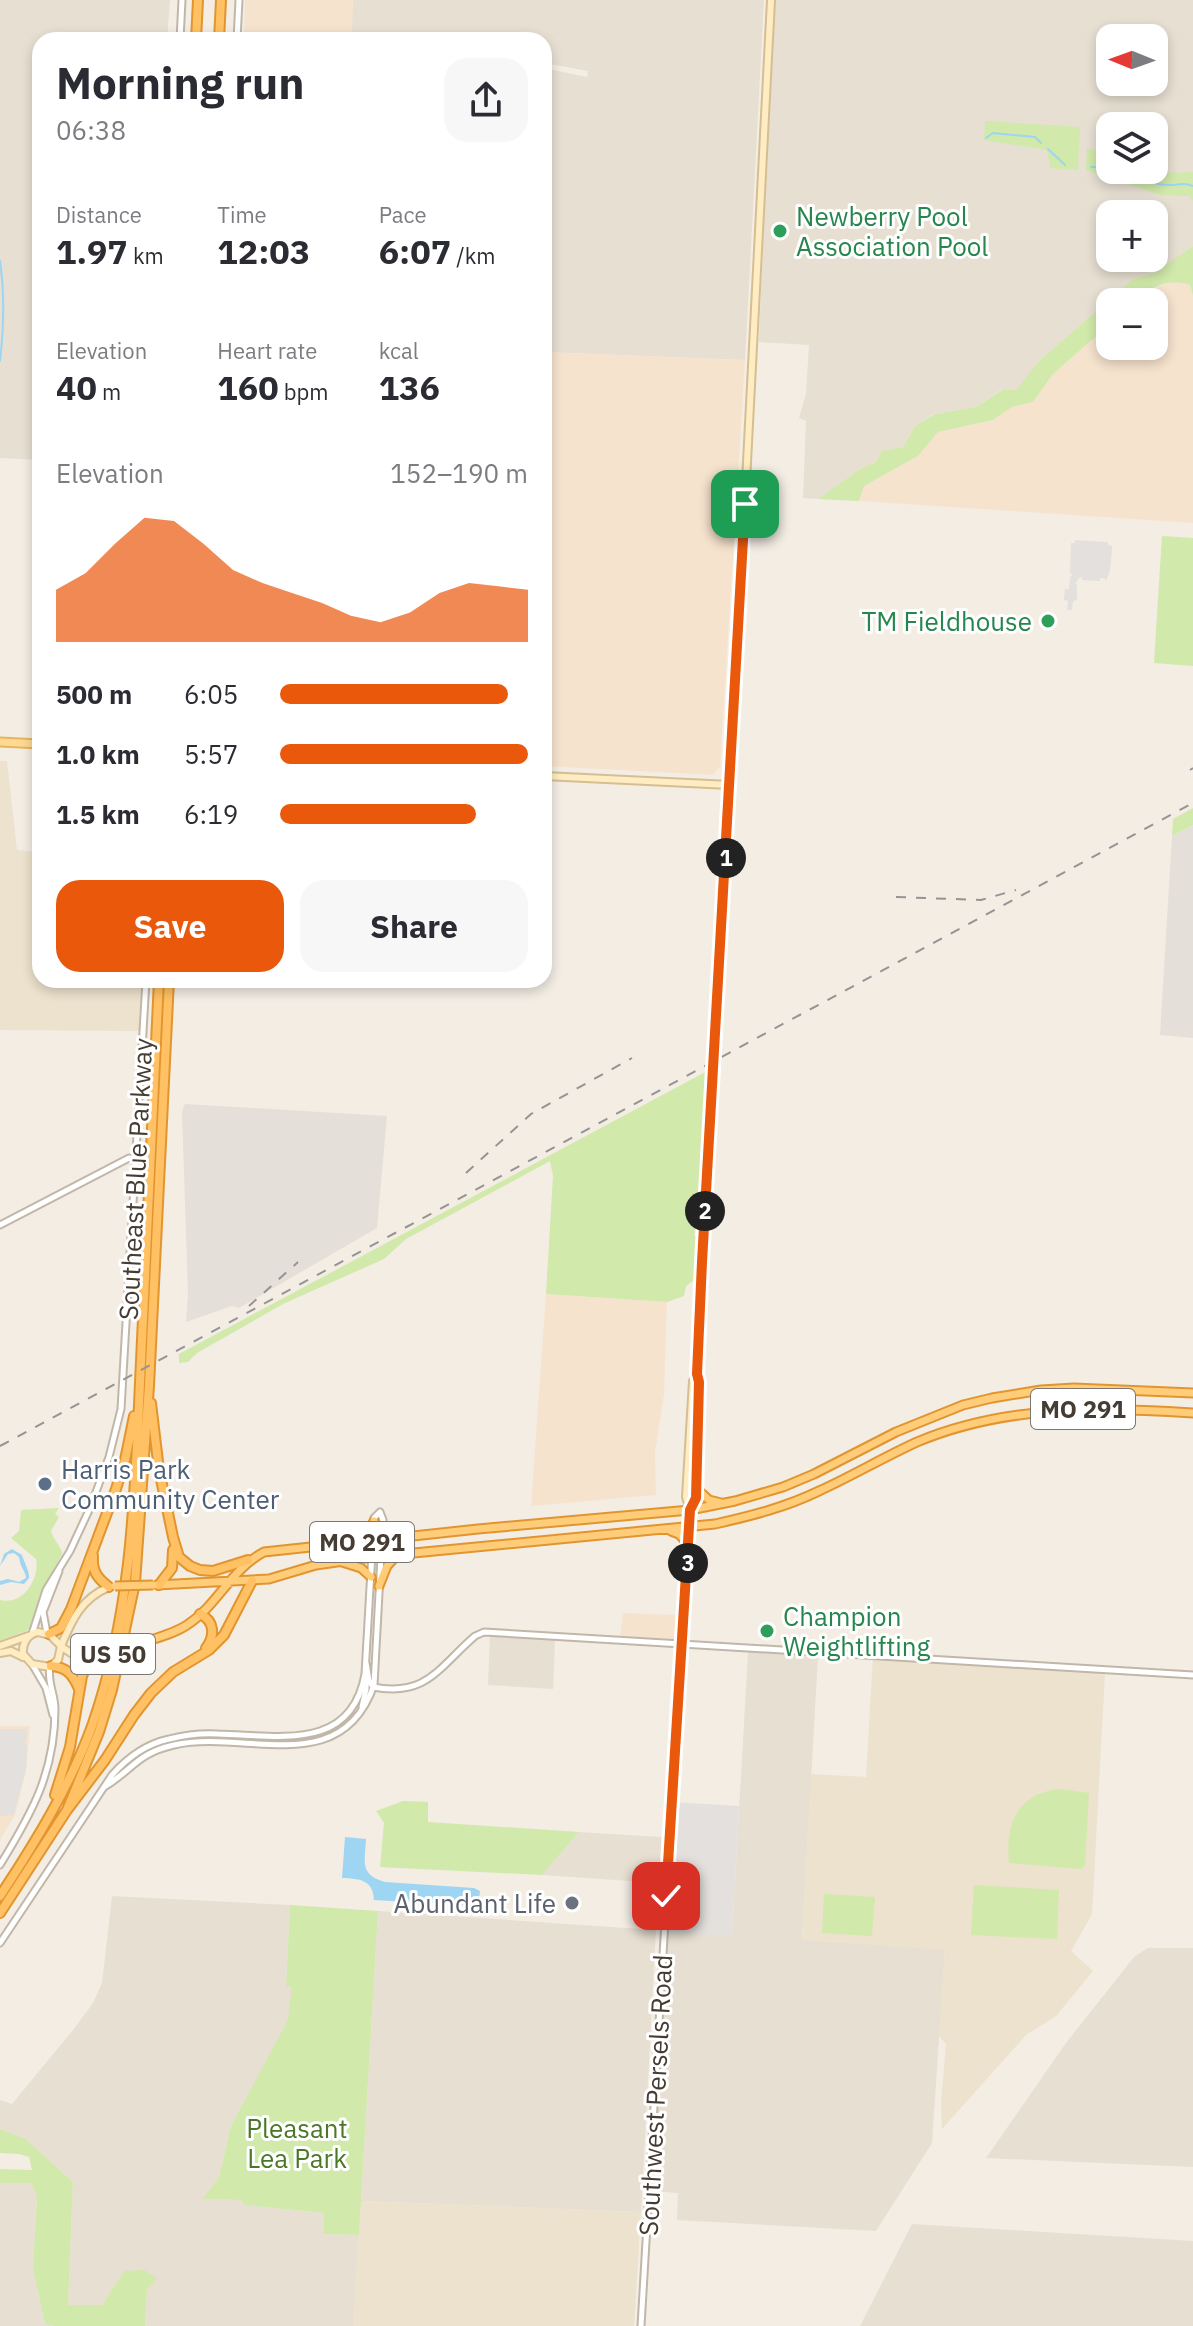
<!DOCTYPE html>
<html lang="en">
<head>
<meta charset="utf-8">
<style>
  :root { --surface:#fff; --page:#f7f7f7; --text:#2b2b33; --muted:#7c7c81; --accent:#ea580c }
  body { margin:0; font-family:"IBM Plex Sans",sans-serif; background:var(--page); color:var(--text); height:100vh; display:flex; flex-direction:column; font-size:30px; white-space:nowrap }
  * { box-sizing:border-box; margin:0 }
  p { font-size:26px; color:var(--muted) }
  .icon { flex:none; width:44px; height:44px; fill:none; stroke:currentColor; stroke-width:2; stroke-linecap:round; stroke-linejoin:round }
  .map { position:relative; flex:1; overflow:hidden }
  .side { position:absolute; left:32px; top:32px; width:520px; height:956px; display:flex; flex-direction:column; background:var(--surface); border-radius:24px; box-shadow:0 4px 12px #0003 }
  .side>* { flex:none }
  .needle { width:52px; rotate:271deg }
  .tools { position:absolute; left:1096px; top:24px; display:grid; gap:16px }
  .tools a { display:grid; place-items:center; width:72px; height:72px; border-radius:16px; background:var(--surface); box-shadow:0 4px 12px #0003; font-size:40px }
  .pin { position:absolute; display:grid; place-items:center; width:68px; height:68px; color:#fff; margin:-34px; border-radius:16px; box-shadow:0 4px 12px #0006 }
  .km { position:absolute; width:40px; height:40px; margin:-20px; border-radius:50%; background:#222; color:#fff; font-size:22px; line-height:40px; text-align:center }
  .round { display:grid; place-items:center; flex:none; width:84px; height:84px; border-radius:24px; background:var(--page) }
  .overview { display:flex; align-items:center; justify-content:space-between; height:136px; padding:0 24px }
  h1 { font-size:44px; font-weight:700; line-height:60px }
  .figures { display:grid; grid-template-columns:repeat(3,1fr); gap:12px; height:136px; padding:8px 24px }
  .figures div { display:grid; align-content:center }
  .figures b { font-size:34px; font-weight:700 }
  .figures small { font-size:22px; font-weight:400 }
  .figures p { font-size:22px }
  .chart { height:224px; padding:16px 24px }
  .chart p { display:flex; justify-content:space-between }
  .chart svg { width:100%; height:144px; margin-top:8px; fill:var(--accent); opacity:.7 }
  .action { display:flex; gap:16px; margin-top:auto; padding:16px 24px }
  .action a { flex:1; height:92px; border-radius:24px; background:var(--accent); color:#fff; font-size:32px; font-weight:700; line-height:92px; text-align:center }
  .action a+a { background:var(--page); color:var(--text) }
  ul { padding:0 24px; list-style:none; font-size:26px }
  li { display:grid; grid-template-columns:128px 96px 1fr; align-items:center; height:60px }
  li i { height:20px; border-radius:10px; background:var(--accent) }
  .map>svg:first-child { display:block }
  .residential { fill:#e7dfd2; fill-rule:evenodd }
  .commercial { fill:#f6e3ce }
  .industrial { fill:#e5dfd9 }
  .education { fill:#ece2cd }
  .green { fill:#d1e9ab }
  .parking { fill:#e3e0dd }
  .water { fill:#9ed5f2 }
  .lines { fill:none; stroke-linecap:round; stroke-linejoin:round }
  .stream { stroke:#9ed5f2; stroke-width:2 }
  .tertiary-casing { stroke:#c1b7a9; stroke-width:9 }
  .secondary-casing { stroke:#d5bf92; stroke-width:10 }
  .primary-casing { stroke:#e7b55e; stroke-width:11 }
  .trunk-casing { stroke:#e2952f; stroke-width:11 }
  .motorway-casing { stroke:#e2952f; stroke-width:12 }
  .tertiary { stroke:#fff; stroke-width:5 }
  .secondary { stroke:#ffecc2; stroke-width:6 }
  .primary { stroke:#ffd991; stroke-width:7 }
  .trunk { stroke:#ffcd7a; stroke-width:7 }
  .motorway { stroke:#ffc163; stroke-width:8 }
  .rail { stroke:#949494; stroke-width:2; stroke-dasharray:10 10; stroke-linecap:butt }
  .secondary-bridge-casing { stroke:#d5bf92; stroke-width:10; stroke-linecap:butt }
  .trunk-bridge-casing { stroke:#e2952f; stroke-width:11; stroke-linecap:butt }
  .secondary-bridge { stroke:#ffecc2; stroke-width:6 }
  .trunk-bridge { stroke:#ffcd7a; stroke-width:7 }
  .route-casing { stroke:#fff; stroke-width:16 }
  .route { stroke:#ea580c; stroke-width:10 }
  .leisure-dot { fill:#2e9e5b; stroke:#fff; stroke-width:3 }
  .service-dot { fill:#5c6f8a; stroke:#fff; stroke-width:3 }
  .worship-dot { fill:#6b7280; stroke:#fff; stroke-width:3 }
  .labels { text-anchor:middle; dominant-baseline:central; stroke-width:6; stroke-linejoin:round; paint-order:stroke }
  .shield { fill:#fff; stroke:#7d7771; stroke-width:2 }
  .shield-label { font-size:24px; font-weight:bold; fill:#453d34 }
  .leisure-label { font-size:26px; fill:#27864d; stroke:#fff; text-anchor:start }
  .street-label { font-size:26px; fill:#453d34; stroke:#fff }
  .service-label { font-size:26px; fill:#4e5e75; stroke:#fff; text-anchor:start }
  .worship-label { font-size:26px; fill:#5b616d; stroke:#fff; text-anchor:end }
  .park-label { font-size:26px; fill:#4a7826; stroke:#fff }
</style>
</head>
<body>
<div class="map">
<svg width="1193" height="2326" viewBox="0 0 1193 2326">
  <rect width="100%" height="100%" fill="#f3ede4"/>
  <!-- residential -->
  <path class="residential" d="M0 0H170L167 40H40V460L0 458Z
    M353 0H764L745 360 544 352V68L587 77 588 71 544 63V40H385V35L351 33Z
    M773 0H1193V246L1154 273 1133 279 1040 360 1016 391 1001 390 976 407 934 414 915 426 903 447 882 451 876 462 860 469 818 499 803 498 806 421 799 418 806 394 809 345 759 342ZM1110 38H1154V82H1110ZM1110 126H1154V170H1110ZM1110 214H1154V258H1110Z
    M490 1635 555 1639 553 1689 488 1685Z
    M748 1652 818 1656 802 1940 945 1949 932 2143 876 2231 677 2220 678 2193 651 2191 665 1932 732 1935Z
    M579 1832 662 1837 659 1883 542 1875Z
    M112 1896 290 1905 286 1985 293 1986 289 2020 231 2126 219 2177 204 2199 243 2200 244 2205 324 2213 323 2234 359 2235 353 2326H145L147 2289 124 2271 102 2305H68L73 2182 26 2139 0 2129V2100L12 2104 73 2030 93 2003 102 1983Z
    M378 1911 656 1930 641 2212 361 2201Z
    M1148 1948H1193V2167L986 2158 1066 2043 1134 1957Z
    M0 2183H31L37 2196 33 2269 45 2324 54 2326H0Z
    M912 2224 1193 2241V2326H860Z"/>
  <!-- commercial -->
  <path class="commercial" d="M245 0H353L352 33 357 34V40H244Z
    M1178 280 1190 285 1193 296V523L859 501 864 486 918 456 938 432 993 420 1012 407 1033 402 1053 374 1110 324V346H1154V302H1134L1147 290Z
    M544 352 745 360 720 767 713 775 544 766Z
    M546 1294 667 1302 664 1394 655 1453 656 1495 531 1506Z
    M623 1613 678 1615 676 1639 620 1638Z
    M0 1726H30L26 1771 15 1815 0 1840Z"/>
  <!-- industrial -->
  <path class="industrial" d="M1193 825V1038L1160 1035 1172 836Z
    M187 1104 387 1116 377 1228 239 1308 232 1306 186 1322 188 1294 182 1112 184 1105Z"/>
  <!-- education -->
  <path class="education" d="M0 761H7L17 850 40 852V980H141L139 1031 0 1030Z
    M873 1656 1105 1673 1092 1914 1071 1951 1093 1971 1056 2016 1026 2035 942 2129 941 2103 946 2044 939 2036 945 1950 802 1940 811 1774 866 1777Z
    M361 2201 641 2212 634 2326H353Z"/>
  <!-- green -->
  <path class="green" d="M985 121 1080 127 1078 170 1050 168 1047 150 984 140Z
    M1087 148 1110 155V170H1154V167L1172 173 1193 172V201L1189 196 1160 195 1086 170Z
    M1193 246V296L1190 285C1169 277 1149 288 1134 302H1110V324L1053 374 1033 402 1012 407 993 420 938 432 918 456 864 486 859 501 818 499 860 469 876 462 882 451 903 447 915 426 935 414 976 407 1002 390H1016L1040 360 1133 279 1154 273Z
    M1162 536 1193 538V666L1154 663Z
    M1193 808V825L1172 836 1173 819Z
    M709 1070 700 1203 694 1235 696 1237 694 1280 686 1286 684 1296 667 1302 546 1294 553 1176 550 1161 406 1239 384 1259 285 1303 197 1353 188 1362 179 1363V1354Z
    M59 1508 55 1514 59 1517 51 1531C54 1541 63 1549 62 1554L39 1598 34 1624 30 1629 0 1641V1600C23 1606 40 1579 36 1559L11 1538 19 1531 21 1510Z
    M1060 1789 1089 1793 1085 1865 1081 1869 1009 1863C1005 1825 1017 1793 1060 1789Z
    M403 1801 428 1802V1822L579 1832 542 1875 380 1867 384 1823 376 1811Z
    M974 1885 1059 1890 1057 1939 971 1935Z
    M824 1894 875 1897 872 1936 822 1933Z
    M290 1905 378 1911 359 2235 323 2234 324 2213 244 2205 242 2200 203 2199 219 2177 231 2126 288 2020 292 1987 286 1986Z
    M0 2129 26 2139 73 2182 68 2305H102L124 2271 144 2270 157 2279 147 2289 145 2326H54L45 2324 33 2269 37 2196 31 2183H0V2169L32 2170 29 2157 19 2154 0 2153Z"/>
  <!-- parking -->
  <path class="parking" d="M1075 540 1108 542V545L1112 546V548L1110 571 1106 581 1104 578H1100V581L1082 580V577L1079 578 1075 584 1077 585V600L1073 601 1072 610H1067L1068 601 1064 600 1065 589H1069L1070 577 1073 574 1070 573 1071 543H1075Z
    M0 1729H27L26 1742 22 1743 27 1745 26 1769 15 1811 12 1816 8 1814 6 1816H0Z
    M672 1802 739 1806 732 1936 665 1932Z"/>
  <!-- water -->
  <path class="water" d="M12 1549 22 1555C24 1562 30 1572 29 1578L24 1584 11 1582 0 1585V1581L8 1579 19 1582 26 1578C26 1572 20 1567 19 1557L14 1553 8 1554 0 1566 4 1554Z
    M345 1837 366 1839C365 1861 359 1875 385 1882L474 1888 480 1891 478 1906 374 1900C373 1879 359 1879 342 1878Z"/>
  <g class="lines">
    <!-- stream -->
    <path class="stream" d="M986 138 993 133 1035 137 1041 143
      M1048 149 1065 165
      M1091 167 1110 168
      M1121 170C1136 179 1155 185 1173 185 1181 184 1185 183 1193 186
      M0 261C5 295 4 327 0 361"/>
    <!-- tertiary casing -->
    <g class="tertiary-casing">
      <path id="tertiary" d="M180 40 182 0
        M237 40 239 0
        M0 1225 129 1158 136 1159
        M47 1633 43 1612 59 1571
        M32 1634 46 1590 70 1551 90 1508 109 1457 121 1409 146 980
        M366 1663 369 1681 373 1687C427 1697 438 1668 475 1636L484 1632 1193 1675
        M32 1664 46 1688 53 1715
        M362 1707 366 1689V1682
        M106 1786C133 1769 138 1753 174 1745 246 1729 341 1780 374 1685L383 1520 380 1512
        M0 1865C32 1813 55 1772 55 1709 55 1694 47 1682 50 1667
        M0 1943 112 1775C127 1758 146 1744 169 1739 185 1735 201 1733 218 1734 277 1735 351 1753 365 1674L374 1518 380 1512
        M641 2326 681 1651 690 1528"/>
    </g>
    <!-- secondary casing -->
    <g class="secondary-casing">
      <path id="secondary" d="M544 776 730 785
        M725 886 771 0
        M690 1510 696 1498 699 1382 697 1374 704 1234
        M690 1528V1510L686 1497 693 1381 697 1374
        M38 1632 50 1635 61 1646 58 1660 50 1667 32 1664 23 1654C22 1644 27 1634 38 1632Z
        M0 1646 28 1636
        M61 1646C72 1619 82 1598 109 1587
        M62 1647 78 1658 97 1657
        M0 1653 11 1651 23 1657"/>
    </g>
    <!-- primary casing -->
    <g class="primary-casing">
      <path id="primary" d="M0 742 40 744"/>
    </g>
    <!-- trunk casing -->
    <g class="trunk-casing">
      <path id="trunk" d="M697 1489 709 1500 721 1503
        M383 1526 394 1534 403 1537
        M671 1531 679 1534 689 1545
        M363 1542 374 1521
        M342 1562 361 1568 371 1577
        M157 1585 269 1579 316 1565 372 1557 715 1524C751 1516 786 1507 819 1491 852 1476 884 1457 917 1442 1005 1405 1100 1407 1193 1413
        M379 1586 387 1566 398 1554
        M134 1645C152 1639 172 1635 187 1625 218 1605 230 1570 264 1552L478 1529 690 1510 735 1501 783 1487 814 1474 896 1432 963 1405 992 1398 1041 1390 1074 1388 1193 1393"/>
    </g>
    <!-- motorway casing -->
    <g class="motorway-casing">
      <path id="motorway" d="M196 40 198 0
        M219 40 221 0
        M151 1403 159 1470 173 1537 179 1557 190 1566 200 1570 213 1571 248 1560
        M93 1556C92 1571 97 1578 109 1587
        M159 1585 172 1568 173 1550
        M200 1614C215 1621 215 1636 206 1648
        M49 1634 61 1628 71 1609 116 1489 125 1460 134 1416
        M51 1666C67 1667 73 1675 79 1689
        M55 1795 70 1747 82 1676 86 1667 97 1657
        M67 1810 99 1732 112 1690 135 1583 149 1386 169 980
        M0 1896C35 1843 70 1786 92 1726 134 1607 135 1485 141 1361 147 1234 153 1107 159 980
        M0 1913 67 1810 105 1760 134 1715 151 1693 173 1672 209 1650 224 1635 252 1581"/>
    </g>
    <!-- tertiary -->
    <use href="#tertiary" class="tertiary"/>
    <!-- secondary -->
    <use href="#secondary" class="secondary"/>
    <!-- primary -->
    <use href="#primary" class="primary"/>
    <!-- trunk -->
    <use href="#trunk" class="trunk"/>
    <!-- motorway -->
    <use href="#motorway" class="motorway"/>
    <!-- rail -->
    <path class="rail" d="M1190 770 1193 768
      M896 897 981 900 1016 890
      M466 1173 531 1114 632 1058
      M249 1306 298 1262
      M0 1446 1193 803"/>
    <!-- secondary-bridge casing -->
    <g class="secondary-bridge-casing">
      <path id="secondary-bridge" d="M704 1234 725 886"/>
    </g>
    <!-- trunk-bridge casing -->
    <g class="trunk-bridge-casing">
      <path id="trunk-bridge" d="M115 1586 153 1585
        M104 1654 134 1645"/>
    </g>
    <!-- secondary-bridge -->
    <use href="#secondary-bridge" class="secondary-bridge"/>
    <!-- trunk-bridge -->
    <use href="#trunk-bridge" class="trunk-bridge"/>
  </g>
  <g class="lines">
    <!-- route casing -->
    <g class="route-casing">
      <path id="route" d="M666 1896 690 1510 696 1498 699 1382 697 1374 702 1262 745 504"/>
    </g>
    <!-- route -->
    <use href="#route" class="route"/>
  </g>
  <!-- markers -->
  <g class="leisure-dot">
    <circle cx="780" cy="231" r="8"/>
    <circle cx="1048" cy="621" r="8"/>
    <circle cx="767" cy="1631" r="8"/>
  </g>
  <circle class="service-dot" cx="45" cy="1484" r="8"/>
  <circle class="worship-dot" cx="572" cy="1903" r="8"/>
  <g class="labels">
    <!-- shield labels -->
    <g class="shield">
      <rect x="1031" y="1389" width="104" height="40" rx="6"/>
      <rect x="310" y="1522" width="104" height="40" rx="6"/>
      <rect x="71" y="1634" width="84" height="40" rx="6"/>
    </g>
    <g class="shield-label">
      <text x="1083" y="1409">MO 291</text>
      <text x="362" y="1542">MO 291</text>
      <text x="113" y="1654">US 50</text>
    </g>
    <!-- leisure labels -->
    <g class="leisure-label">
      <text x="796" y="216">Newberry Pool<tspan x="796" dy="30">Association Pool</tspan></text>
      <text x="1032" y="621" text-anchor="end">TM Fieldhouse</text>
      <text x="783" y="1616">Champion<tspan x="783" dy="30">Weightlifting</tspan></text>
    </g>
    <!-- street labels -->
    <g class="street-label">
      <text transform="translate(135 1179) rotate(-87)">Southeast Blue Parkway</text>
      <text transform="translate(655 2095) rotate(-87)">Southwest Persels Road</text>
    </g>
    <!-- service labels -->
    <g class="service-label">
      <text x="61" y="1469">Harris Park<tspan x="61" dy="30">Community Center</tspan></text>
    </g>
    <!-- worship labels -->
    <g class="worship-label">
      <text x="556" y="1903">Abundant Life</text>
    </g>
    <!-- park labels -->
    <g class="park-label">
      <text x="297" y="2128">Pleasant<tspan x="297" dy="30">Lea Park</tspan></text>
    </g>
  </g>
</svg>
<div class="tools">
<a><svg class="needle" viewBox="-14 -14 28 28"><path d="M0-13l5 13h-10z" fill="#e53935"/><path d="M0 13l5-13h-10z" fill="#7c7c81"/></svg></a>
<a><svg class="icon" aria-label="layers" viewBox="0 0 24 24"><path d="M12 4l9 5-9 5-9-5zM3 14l9 5 9-5"/></svg></a>
<a>+</a>
<a>−</a>
</div>
<div class="pin" style="left:745px;top:504px;background:#1e9e55"><svg class="icon" aria-label="arrive" viewBox="0 0 24 24"><path d="M6 21V4h12l-3 4 3 4H6"/></svg></div>
<div class="pin" style="left:666px;top:1896px;background:#d93025"><svg class="icon" aria-label="check" viewBox="0 0 24 24"><path d="M5 12l5 5 9-10"/></svg></div>
<b class="km" style="left:726px;top:858px">1</b>
<b class="km" style="left:705px;top:1211px">2</b>
<b class="km" style="left:688px;top:1563px">3</b>
<section class="side">
<div class="overview"><div><h1>Morning run</h1><p>06:38</p></div><a class="round"><svg class="icon" aria-label="share" viewBox="0 0 24 24"><path d="M12 15V3M7 8l5-5 5 5M5 13v7h14v-7"/></svg></a></div>
<div class="figures">
<div><p>Distance</p><b>1.97<small> km</small></b></div>
<div><p>Time</p><b>12:03</b></div>
<div><p>Pace</p><b>6:07<small> /km</small></b></div>
</div>
<div class="figures">
<div><p>Elevation</p><b>40<small> m</small></b></div>
<div><p>Heart rate</p><b>160<small> bpm</small></b></div>
<div><p>kcal</p><b>136</b></div>
</div>
<div class="chart"><p><span>Elevation</span>152–190 m</p>
<svg viewBox="0 0 160 44" preserveAspectRatio="none"><path d="M0 44V28L10 23L20 14L30 6L40 7L50 14L60 22L70 26L80 29L90 32L100 36L110 38L120 35L130 29L140 26L150 27L160 28V44z"/></svg>
</div>
<ul>
<li><b>500 m</b>6:05<i style="width:92%"></i></li>
<li><b>1.0 km</b>5:57<i style="width:100%"></i></li>
<li><b>1.5 km</b>6:19<i style="width:79%"></i></li>
</ul>
<div class="action"><a>Save</a><a>Share</a></div>
</section>
</div>
</body>
</html>
